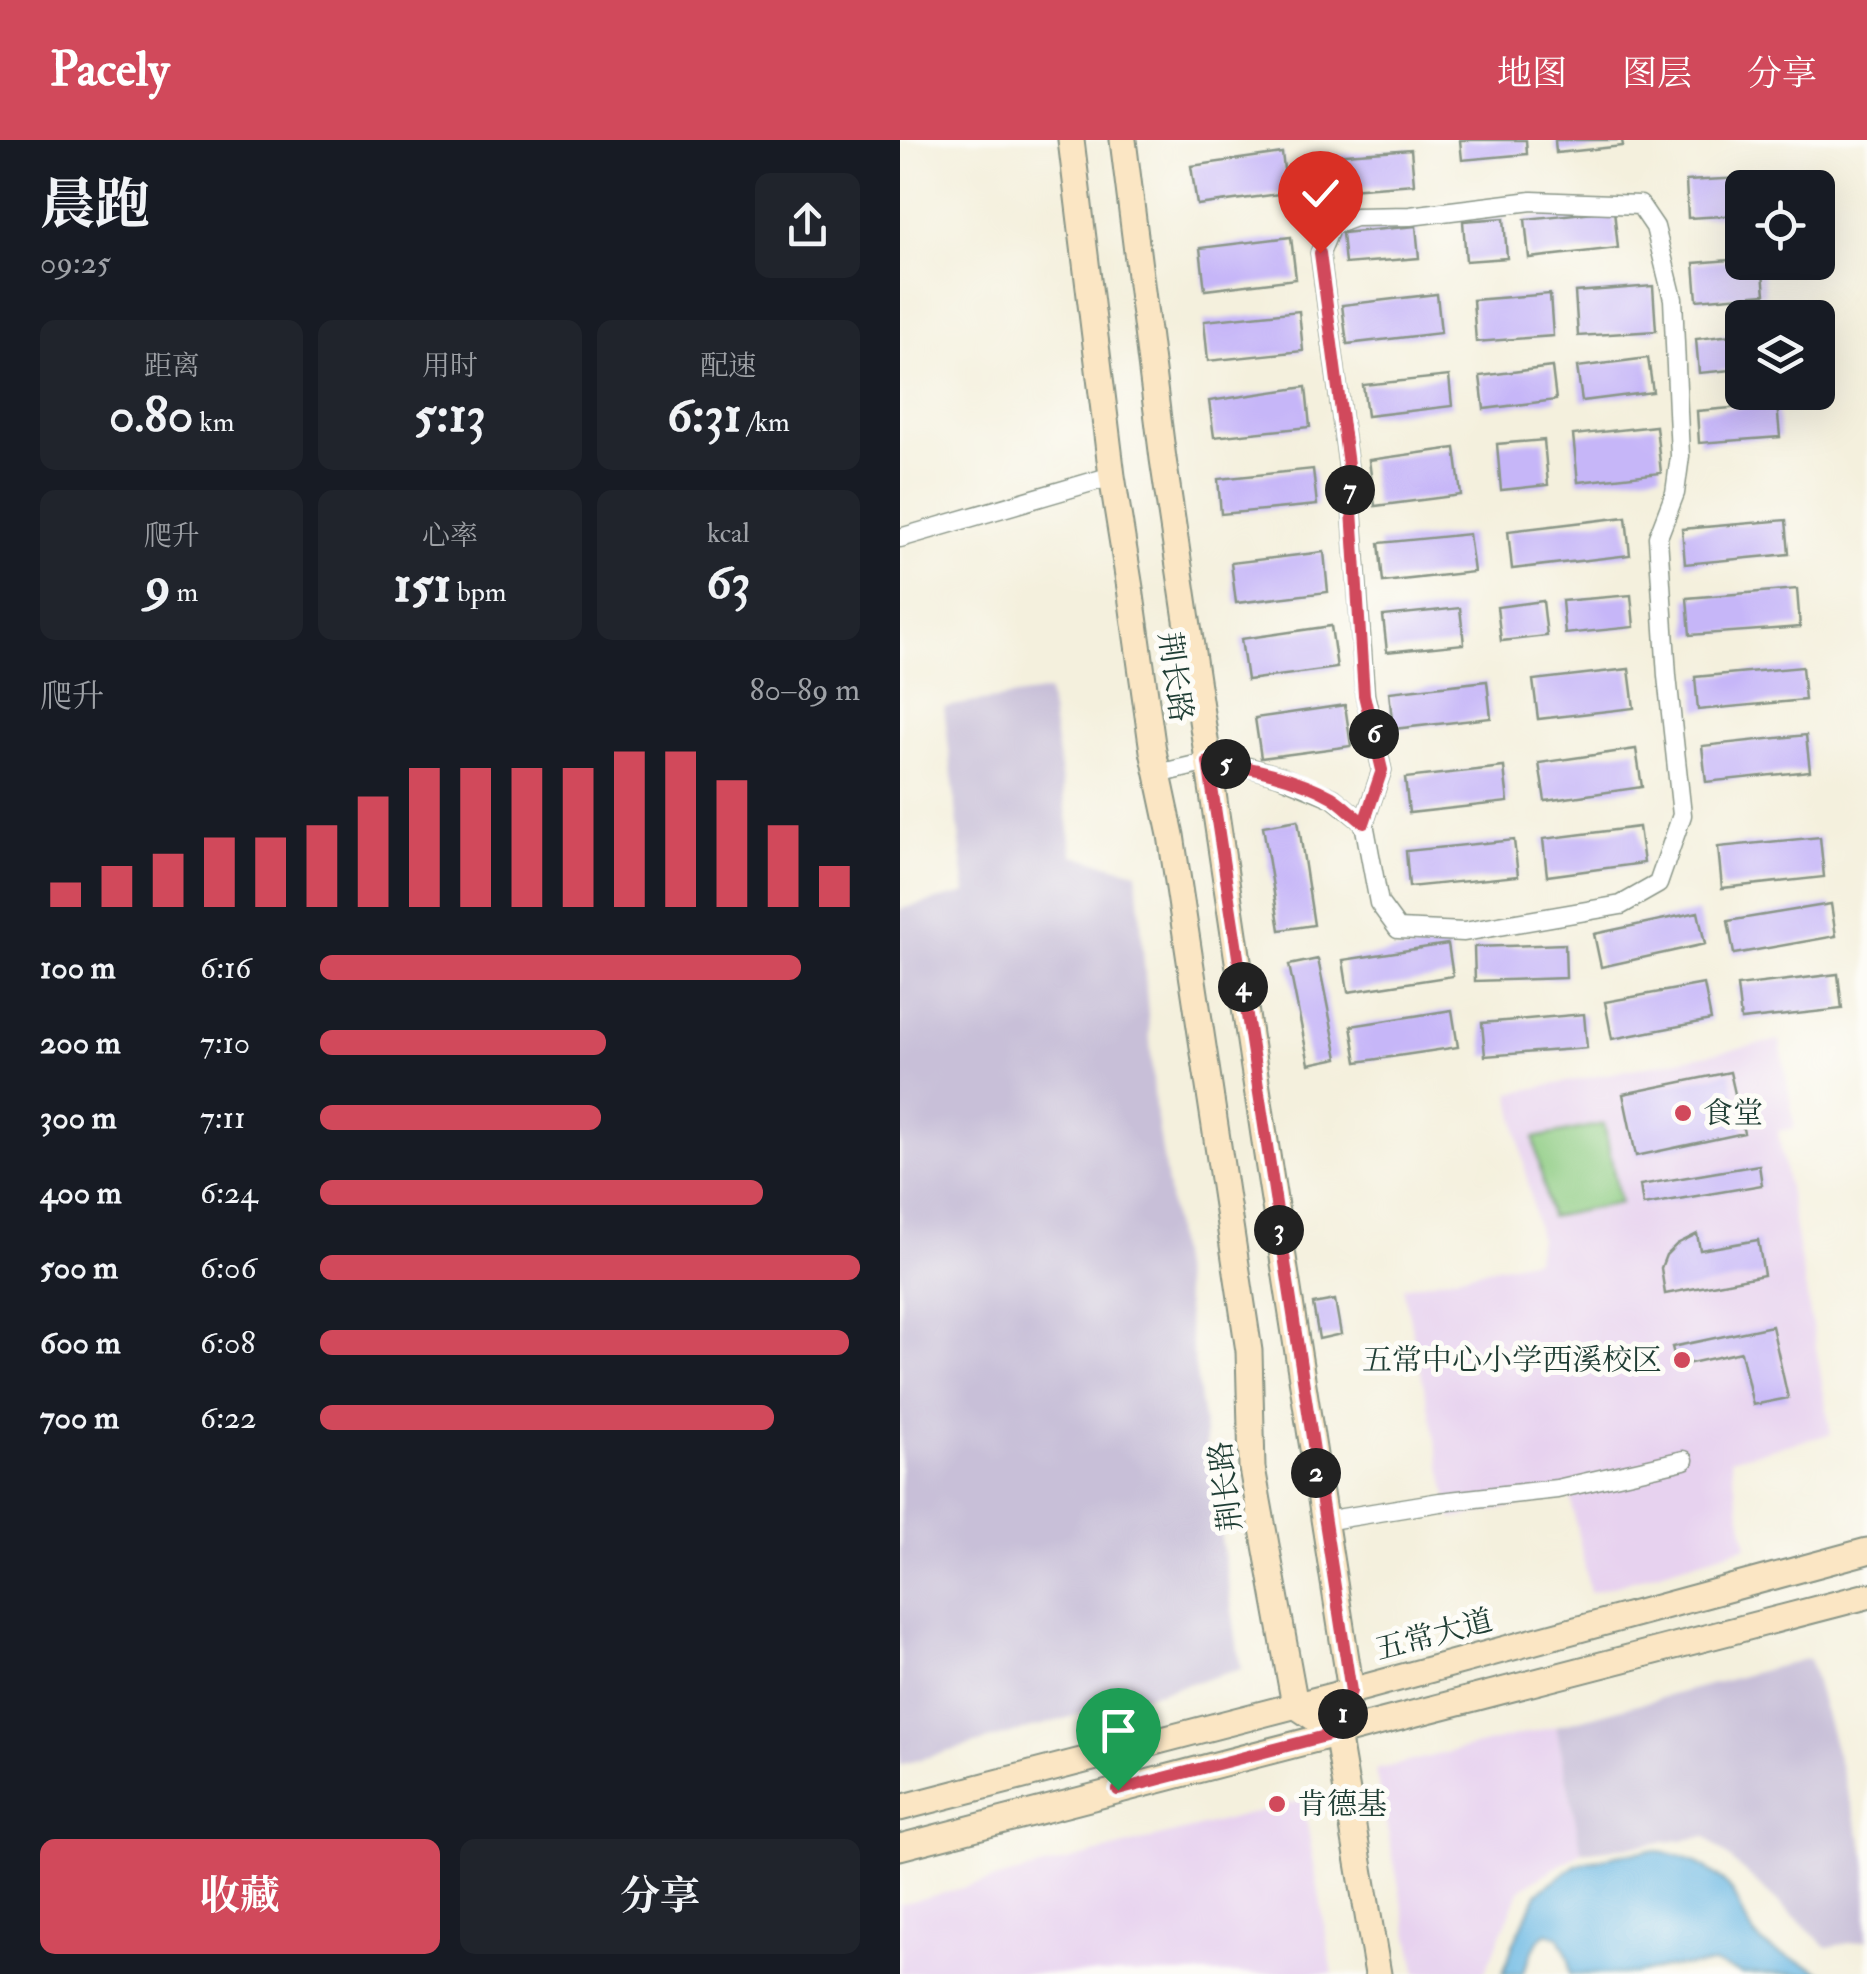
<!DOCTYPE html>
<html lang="zh">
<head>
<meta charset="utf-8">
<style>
  :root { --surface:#171b24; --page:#20242c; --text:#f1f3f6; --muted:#9ea1a6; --accent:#d1495b }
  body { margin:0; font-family:"IM FELL Double Pica","Noto Serif SC",serif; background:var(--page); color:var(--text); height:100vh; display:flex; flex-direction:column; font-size:38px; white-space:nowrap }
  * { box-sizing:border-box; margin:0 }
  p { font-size:32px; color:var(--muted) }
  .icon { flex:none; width:55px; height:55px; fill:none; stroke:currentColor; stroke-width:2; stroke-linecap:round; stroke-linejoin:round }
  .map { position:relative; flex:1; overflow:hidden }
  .side { display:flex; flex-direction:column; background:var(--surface); width:900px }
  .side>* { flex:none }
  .fabs { position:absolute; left:825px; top:30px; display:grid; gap:20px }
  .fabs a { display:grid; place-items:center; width:110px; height:110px; border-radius:15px; background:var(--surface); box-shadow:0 10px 40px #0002; font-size:50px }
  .pin { position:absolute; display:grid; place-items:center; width:85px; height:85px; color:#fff; margin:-102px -42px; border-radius:50% 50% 50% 0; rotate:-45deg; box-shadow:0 0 10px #0007 }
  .pin .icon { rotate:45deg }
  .km { position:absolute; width:50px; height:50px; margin:-25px; border-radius:50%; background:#222; color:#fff; font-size:28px; line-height:50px; text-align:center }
  .round { display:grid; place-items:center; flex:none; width:105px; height:105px; border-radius:15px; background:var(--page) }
  .headline { display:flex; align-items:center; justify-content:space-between; height:170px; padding:0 40px }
  h1 { font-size:55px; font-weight:700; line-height:75px }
  .figures { display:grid; grid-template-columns:repeat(3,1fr); gap:15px; height:170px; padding:10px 40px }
  .figures div { display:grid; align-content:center; border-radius:15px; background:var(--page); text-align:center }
  .figures b { font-size:50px; font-weight:700 }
  .figures small { font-size:28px; font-weight:400 }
  .figures p { font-size:28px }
  .chart { height:280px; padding:20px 40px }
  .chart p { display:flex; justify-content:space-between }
  .chart svg { width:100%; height:180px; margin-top:10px; stroke:var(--accent); stroke-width:6 }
  .action { display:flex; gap:20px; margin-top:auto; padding:20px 40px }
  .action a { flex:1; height:115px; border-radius:15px; background:var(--accent); color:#fff; font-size:40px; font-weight:700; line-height:115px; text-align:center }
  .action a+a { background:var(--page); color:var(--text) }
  ul { padding:0 40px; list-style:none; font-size:32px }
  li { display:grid; grid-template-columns:160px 120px 1fr; align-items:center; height:75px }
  li i { height:25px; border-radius:12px; background:var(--accent) }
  header { display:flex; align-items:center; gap:60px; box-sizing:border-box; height:140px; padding:0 50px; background:var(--accent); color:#fff }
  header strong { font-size:48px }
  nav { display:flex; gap:55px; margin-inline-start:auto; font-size:35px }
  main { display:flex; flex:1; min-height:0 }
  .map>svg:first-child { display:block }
  .built { fill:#e7d2ef }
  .industrial { fill:#c8bfd8 }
  .green { fill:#8ecc83; stroke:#56845c; stroke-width:2.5 }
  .water { fill:#69b7e3; stroke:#447a8c; stroke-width:2.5 }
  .building { fill:#c6b6f8 }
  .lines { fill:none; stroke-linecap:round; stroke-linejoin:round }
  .minor-casing { stroke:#8a9688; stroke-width:21 }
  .secondary-casing { stroke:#8a9688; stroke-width:29 }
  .minor { stroke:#fff; stroke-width:18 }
  .secondary { stroke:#fbe6c4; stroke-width:25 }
  .route-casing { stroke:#fff; stroke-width:20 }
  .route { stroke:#d1495b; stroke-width:12 }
  .poi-dot { fill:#d1495b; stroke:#fdfcf7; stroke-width:4 }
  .labels { text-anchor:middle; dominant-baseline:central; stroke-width:10; stroke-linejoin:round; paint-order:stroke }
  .street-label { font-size:30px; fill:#1f3d34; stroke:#fdfcf7 }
  .poi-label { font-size:30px; fill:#1f3d34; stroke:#fdfcf7; text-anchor:start }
</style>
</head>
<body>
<header>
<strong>Pacely</strong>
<nav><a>地图</a><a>图层</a><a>分享</a></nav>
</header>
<main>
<section class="side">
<div class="headline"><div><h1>晨跑</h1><p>09:25</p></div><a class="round"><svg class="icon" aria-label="share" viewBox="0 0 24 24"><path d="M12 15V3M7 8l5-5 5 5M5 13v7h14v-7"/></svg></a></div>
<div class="figures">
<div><p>距离</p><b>0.80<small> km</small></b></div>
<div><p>用时</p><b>5:13</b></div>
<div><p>配速</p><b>6:31<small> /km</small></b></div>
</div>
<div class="figures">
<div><p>爬升</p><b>9<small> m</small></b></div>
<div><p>心率</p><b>151<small> bpm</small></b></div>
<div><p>kcal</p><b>63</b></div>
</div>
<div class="chart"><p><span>爬升</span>80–89 m</p>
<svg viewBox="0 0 160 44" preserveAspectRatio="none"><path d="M5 44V38M15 44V34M25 44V31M35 44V27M45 44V27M55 44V24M65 44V17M75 44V10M85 44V10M95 44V10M105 44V10M115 44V6M125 44V6M135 44V13M145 44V24M155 44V34"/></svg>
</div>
<ul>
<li><b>100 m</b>6:16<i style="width:89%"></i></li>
<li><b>200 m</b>7:10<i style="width:53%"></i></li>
<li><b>300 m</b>7:11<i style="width:52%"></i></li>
<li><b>400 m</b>6:24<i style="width:82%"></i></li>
<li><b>500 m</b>6:06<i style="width:100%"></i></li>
<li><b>600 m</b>6:08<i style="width:98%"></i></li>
<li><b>700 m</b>6:22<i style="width:84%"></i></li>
</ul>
<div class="action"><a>收藏</a><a>分享</a></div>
</section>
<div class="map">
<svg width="967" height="1834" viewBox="0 0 967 1834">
  <rect width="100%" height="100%" fill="#fdfcf7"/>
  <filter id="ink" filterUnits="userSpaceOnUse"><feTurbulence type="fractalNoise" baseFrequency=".01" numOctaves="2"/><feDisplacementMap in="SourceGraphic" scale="20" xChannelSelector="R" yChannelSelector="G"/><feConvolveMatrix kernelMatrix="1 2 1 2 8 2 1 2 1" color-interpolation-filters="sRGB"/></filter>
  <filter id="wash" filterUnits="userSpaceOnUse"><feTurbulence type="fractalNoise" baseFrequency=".0048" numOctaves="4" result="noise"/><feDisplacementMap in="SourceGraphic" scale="40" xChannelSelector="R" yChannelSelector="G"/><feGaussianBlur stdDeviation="2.25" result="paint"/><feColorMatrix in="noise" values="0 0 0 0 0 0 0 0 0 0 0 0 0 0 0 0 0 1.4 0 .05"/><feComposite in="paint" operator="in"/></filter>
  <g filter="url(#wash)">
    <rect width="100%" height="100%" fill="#f4f0dd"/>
    <!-- built -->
    <path class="built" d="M880 900 895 988 878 991 931 1294 830 1319 847 1406 690 1453 670 1355 552 1379 503 1147 635 1119 639 1099 610 953Z
      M656 1586 682 1712 621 1748 584 1834H517L475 1630Z
      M403 1660 433 1834H0V1764Z"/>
    <!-- industrial -->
    <path class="industrial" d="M148 551 173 715 237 732 255 965 341 1529 0 1625V769L66 753 44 567Z
      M909 1518 967 1718V1800L927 1807 806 1697 682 1712 656 1586Z"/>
    <!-- green -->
    <path class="green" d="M704 984 720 1063 650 1077 634 998Z"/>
    <!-- water -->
    <path class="water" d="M751 1710C783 1714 821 1729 837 1760 844 1776 847 1789 860 1801 876 1817 905 1820 923 1834H842L814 1824 765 1828 735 1834H670L669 1819 659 1797 647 1793 638 1800 622 1834H603L613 1805 638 1752 676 1725 716 1715Z"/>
    <g id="blocks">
      <!-- building -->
      <path class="building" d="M560 0H626L627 14 562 20Z
        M655 0H722L723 6 656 13Z
        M511 9 514 44 422 51 419 16Z
        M382 13 387 53 297 65 291 26Z
        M863 37V48H842V75L788 78 786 41Z
        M714 70 718 108 629 118 625 79Z
        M604 78 607 118 566 121 563 81Z
        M516 86 519 118 445 124 442 93Z
        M391 97 396 139 305 150 300 108Z
        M842 119V122H862L865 154 797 160 794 123Z
        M753 146 756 191 678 196 675 152Z
        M537 154 541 193 447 204 442 165Z
        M650 154 653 196 576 202 573 160Z
        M399 171 403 211 308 221 304 181Z
        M842 194V229L799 233 796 199Z
        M748 218 753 252 682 261 677 227Z
        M652 227 656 260 584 269 580 236Z
        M549 236 552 266 467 276 463 245Z
        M406 247 410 287 314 297 309 261Z
        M877 264 880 297 799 303 797 271Z
        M756 286 761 333 678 342 673 295Z
        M644 300 648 345 601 350 597 304Z
        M555 308 561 355 475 366 469 320Z
        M413 329 417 365 321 374 318 339Z
        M726 377 730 415 612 429 608 391Z
        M886 380 889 414 785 424 782 389Z
        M569 394 574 432 483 442 479 403Z
        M424 412 428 452 336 463 331 423Z
        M897 449 900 487 790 495 787 458Z
        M731 455 734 487 665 494 662 461Z
        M643 461 647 496 601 501 597 467Z
        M560 468 564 504 487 512 483 476Z
        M431 486 437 528 347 540 341 499Z
        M902 527 905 560 798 570 795 537Z
        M729 529 734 568 638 579 633 540Z
        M587 541 591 578 493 589 489 552Z
        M445 565 451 606 361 618 355 578Z
        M906 595 910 631 806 642 802 606Z
        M736 609 742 647 645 661 639 623Z
        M604 627 608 662 509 673 505 638Z
        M398 680 414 785 380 790 363 686Z
        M739 687 744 723 647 736 643 699Z
        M920 697 924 737 822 748 818 707Z
        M614 700 618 736 509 747 506 711Z
        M931 764 936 796 834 814 828 781Z
        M798 772 805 804 701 827 694 794Z
        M548 804 553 836 448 852 443 820Z
        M665 804 666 838 575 841 574 807Z
        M418 819 438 918 409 924 389 825Z
        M938 834 942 869 841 880 837 846Z
        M804 844 811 880 712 899 705 862Z
        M552 870 558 907 457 922 451 886Z
        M684 874 687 908 585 916 582 883Z
        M830 932 844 993 736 1016 723 954Z
        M859 1025 862 1045 743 1065 740 1045Z
        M797 1094 800 1110 858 1100 864 1135 765 1154 761 1128 766 1115 777 1104Z
        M435 1160 441 1194 419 1199 413 1164Z
        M872 1186 888 1258 853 1265 841 1212 777 1226 772 1207Z"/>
    </g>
  </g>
  <g filter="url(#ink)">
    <use href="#blocks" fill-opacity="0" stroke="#8a9688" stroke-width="2.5"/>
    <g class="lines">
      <!-- minor casing -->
      <g class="minor-casing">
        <path id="minor" d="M0 398 212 336
          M258 634 308 622 341 625 380 636 433 658 464 683 479 763 498 789 564 792 721 765 758 744 782 675 767 536 758 397 775 353 780 316 773 159 755 87 740 65 632 61 510 76 455 77 431 86 420 113 450 341 465 555 482 630 464 683
          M424 1381 540 1362 657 1349 784 1320"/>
      </g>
      <!-- secondary casing -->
      <g class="secondary-casing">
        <path id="secondary" d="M171 0 212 336 230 448 253 611 271 695 349 1211 352 1328 395 1565 437 1593
          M223 0 263 319 367 1015 451 1551 437 1593 478 1834
          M0 1668 451 1551 967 1411
          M0 1707 967 1456"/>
      </g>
      <!-- minor -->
      <use href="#minor" class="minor"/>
      <!-- secondary -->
      <use href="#secondary" class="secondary"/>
    </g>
  </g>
  <g class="lines" filter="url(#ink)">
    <!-- route casing -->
    <g class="route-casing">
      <path id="route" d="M218 1650 437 1593 451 1551 308 622C349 626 396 637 432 657 443 664 453 675 464 683L482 630 464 555 450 340 420 113"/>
    </g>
    <!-- route -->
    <use href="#route" class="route"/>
  </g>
  <!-- markers -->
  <g class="poi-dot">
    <circle cx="783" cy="973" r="10"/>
    <circle cx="782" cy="1220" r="10"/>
    <circle cx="377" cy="1664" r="10"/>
  </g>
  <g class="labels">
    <!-- street labels -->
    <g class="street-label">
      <text transform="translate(275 537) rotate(82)">荆长路</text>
      <text transform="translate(326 1346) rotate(-97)">荆长路</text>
      <text transform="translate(534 1495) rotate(-15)">五常大道</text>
    </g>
    <!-- poi labels -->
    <g class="poi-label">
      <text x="803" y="973">食堂</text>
      <text x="762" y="1220" text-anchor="end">五常中心小学西溪校区</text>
      <text x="397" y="1664">肯德基</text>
    </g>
  </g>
</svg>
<div class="fabs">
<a><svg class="icon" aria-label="locate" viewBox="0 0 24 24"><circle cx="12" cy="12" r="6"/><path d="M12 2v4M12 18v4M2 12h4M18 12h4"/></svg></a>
<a><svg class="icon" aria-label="layers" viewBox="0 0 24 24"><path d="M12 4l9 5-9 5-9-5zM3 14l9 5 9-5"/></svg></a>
</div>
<div class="pin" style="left:218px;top:1650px;background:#1e9e55"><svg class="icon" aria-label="arrive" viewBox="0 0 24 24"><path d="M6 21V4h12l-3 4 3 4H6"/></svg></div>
<div class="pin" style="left:420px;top:113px;background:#d93025"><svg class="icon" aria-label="check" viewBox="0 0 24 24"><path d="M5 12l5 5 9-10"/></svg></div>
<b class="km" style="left:443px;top:1574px">1</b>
<b class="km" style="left:416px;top:1333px">2</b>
<b class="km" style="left:379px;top:1090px">3</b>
<b class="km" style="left:343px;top:847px">4</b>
<b class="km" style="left:326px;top:624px">5</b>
<b class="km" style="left:474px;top:594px">6</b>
<b class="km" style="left:450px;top:350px">7</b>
</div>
</main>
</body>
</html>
